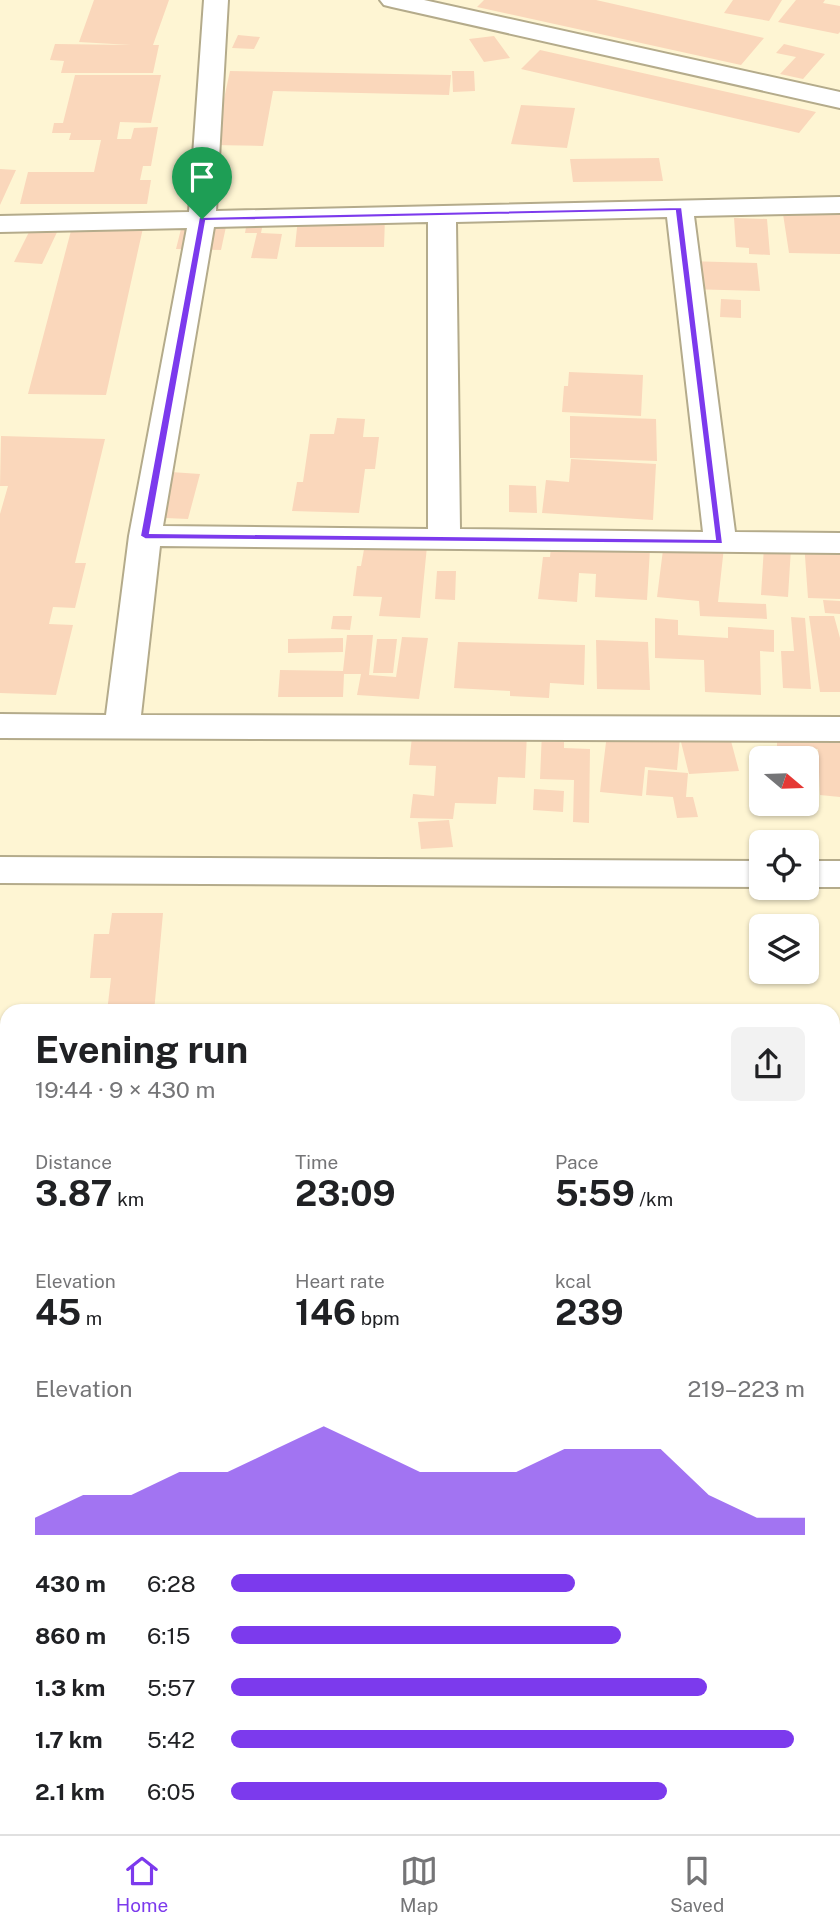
<!DOCTYPE html>
<html lang="en">
<head>
<meta charset="utf-8">
<style>
  :root { --surface:#fff; --page:#f2f2f2; --text:#202124; --muted:#757577; --line:#e0e0e0; --accent:#7c3aed }
  body { margin:0; font-family:"Public Sans",sans-serif; background:var(--page); color:var(--text); height:100vh; display:flex; flex-direction:column; font-size:26px; white-space:nowrap }
  * { box-sizing:border-box; margin:0 }
  p { font-size:23px; color:var(--muted) }
  .icon { flex:none; width:38px; height:38px; fill:none; stroke:currentColor; stroke-width:2; stroke-linecap:round; stroke-linejoin:round }
  .map { position:relative; flex:1; overflow:hidden }
  .sheet { position:absolute; left:0px; top:1004px; width:840px; height:830px; display:flex; flex-direction:column; background:var(--surface); border-radius:21px 21px 0 0; box-shadow:0 2px 5px #0004 }
  .sheet>* { flex:none }
  .needle { width:46px; rotate:109deg }
  .tools { position:absolute; left:749px; top:746px; display:grid; gap:14px }
  .tools a { display:grid; place-items:center; width:70px; height:70px; border-radius:10px; background:var(--surface); box-shadow:0 2px 5px #0004; font-size:35px }
  .pin { position:absolute; display:grid; place-items:center; width:60px; height:60px; color:#fff; margin:-72px -30px; border-radius:50% 50% 50% 0; rotate:-45deg; box-shadow:0 0 7px #0007 }
  .pin .icon { rotate:45deg }
  .round { display:grid; place-items:center; flex:none; width:74px; height:74px; border-radius:10px; background:var(--page) }
  .summary { display:flex; align-items:center; justify-content:space-between; height:119px; padding:0 35px }
  h1 { font-size:38px; font-weight:700; line-height:52px }
  .metrics { display:grid; grid-template-columns:repeat(3,1fr); gap:10px; height:119px; padding:7px 35px }
  .metrics div { display:grid; align-content:center }
  .metrics b { font-size:35px; font-weight:700 }
  .metrics small { font-size:19px; font-weight:400 }
  .metrics p { font-size:19px }
  .chart { height:196px; padding:14px 35px }
  .chart p { display:flex; justify-content:space-between }
  .chart svg { width:100%; height:126px; margin-top:7px; fill:var(--accent); opacity:.7 }
  ul { padding:0 35px; list-style:none; font-size:23px }
  li { display:grid; grid-template-columns:112px 84px 1fr; align-items:center; height:52px }
  li i { height:18px; border-radius:9px; background:var(--accent) }
  .tab-bar { display:flex; justify-content:space-around; align-items:center; height:98px; border-top:2px solid var(--line); background:var(--surface); font-size:19px; color:var(--muted) }
  .tab-bar a { display:grid; justify-items:center; gap:4px }
  .tab-bar .active { color:var(--accent) }
  .map>svg:first-child { display:block }
  .building { fill:#fad7bb }
  .lines { fill:none; stroke-linecap:round; stroke-linejoin:round }
  .street-casing { stroke:#b4ab8b; stroke-width:4 }
  .street { fill:#fff; fill-rule:evenodd }
  .route { fill:#7c3aed; stroke:#fff; stroke-width:2; fill-rule:evenodd }
</style>
</head>
<body>
<div class="map">
<svg width="840" height="1834" viewBox="0 0 840 1834">
  <rect width="100%" height="100%" fill="#fef5d3"/>
  <!-- building -->
  <path class="building" d="M94 0H169L153 45H159L153 73H61L64 61 50 60 55 44 131 45 79 42Z
    M484 0H596L764 38 741 65 477 7Z
    M733 0H782L769 21 724 13Z
    M796 0H825L823 3 840 6V32L838 34 778 22Z
    M238 35 260 37 254 49 232 48Z
    M494 36 510 58 484 62 469 39Z
    M784 44 825 54 803 79 780 74 796 57 776 53Z
    M540 50 816 112 799 133 521 69Z
    M230 71 451 75 449 95 273 91 263 146 214 145Z
    M452 71H474L475 91 453 92Z
    M75 75H161L151 123 120 122 117 139H131L134 128 158 127 151 166H143L140 180H151L147 204H20L28 172H94L101 140H69L71 133H52L54 123H63Z
    M521 105 575 108 567 148 511 144Z
    M659 158 663 181 573 182 570 159Z
    M0 169 16 170 0 205Z
    M783 214 840 215V254L789 253Z
    M298 218H385L384 247H295Z
    M734 218 767 219 770 255 749 254V248L736 247Z
    M183 221 227 222 221 250 176 249Z
    M247 222 263 223 261 233 282 234 277 259 251 258 257 233H245Z
    M32 226 59 228 42 264 14 262Z
    M72 227 143 228 106 395 28 394Z
    M686 261 757 263 760 291 688 289Z
    M721 299 741 300V318L720 317Z
    M569 372 643 375 641 416 562 412 564 386H568Z
    M570 416 656 419 657 461 570 458Z
    M337 418 365 419 363 437H379L375 469H365L359 513 292 511 297 482H303L310 434H334Z
    M1 436 105 439 75 563H86L75 608 53 607 49 624 73 625 56 695 0 693V514L8 486H0Z
    M571 459 656 464 653 520 542 513 546 480 569 482Z
    M156 471 200 474 188 519 143 517Z
    M509 485 536 486 537 513 509 512Z
    M664 542 724 547 718 602 766 604 767 619 700 616 699 601 657 597Z
    M804 542 840 544V599L808 598Z
    M365 544 427 546 420 618 379 616 382 597 353 596 357 566H361Z
    M551 546 650 549 647 600 595 597 596 574 579 573 577 602 538 599 543 557H550Z
    M764 546 791 548 788 597 761 595Z
    M437 571H456L455 600 435 599Z
    M823 600 840 601V614L825 613Z
    M333 616H352L350 630 331 629Z
    M809 616H834L840 638V692H820Z
    M791 617 805 618 811 689 783 688 781 651H794Z
    M655 618 678 620V635L728 638V627L774 630V652L760 651 761 695 705 692 704 660 655 658Z
    M347 635H373L369 675 396 677 402 637 428 638 419 699 357 695 361 674H344L343 697H278L280 670 343 671Z
    M343 638V652L288 653V639Z
    M377 639H397L393 673H373Z
    M596 640 648 642 650 690 597 689Z
    M458 642 585 645 584 685 550 683 549 698 510 696V691L454 688Z
    M777 724 840 728V797L820 795 818 749 777 747Z
    M413 727 527 733 525 778 498 777 496 804 455 803 453 819 410 818 413 794 434 796 436 766 409 765Z
    M706 728 710 742 731 741 739 771 689 774 680 738 677 770 645 767 642 796 600 792 607 734Z
    M542 731 564 732V748L590 749 589 823 573 822 574 780 540 779Z
    M766 750H813L819 790H807V758H767Z
    M648 770 688 773 686 797H693L698 817 677 818 673 797 646 795Z
    M534 789 564 791 563 812 533 810Z
    M449 820 453 847 421 849 418 822Z
    M112 913H163L154 1012H107L111 978H90L94 934H109Z
    M0 1174H7V1237L0 1238Z"/>
  <g class="lines">
    <!-- street casing -->
    <g class="street-casing">
      <path id="street" d="M204 0H228L216 211 840 197V213L694 216 735 532 840 533V553L160 546 141 715 840 717V741L0 738V714L106 715 129 536 187 228 0 232V216L189 212ZM667 217 703 532 460 529 456 222ZM428 222V529L163 526 214 227Z
        M380 0H424L840 92V108L392 7 384 5Z
        M0 857 761 861V887L0 883Z
        M807 861H840V887H807Z"/>
    </g>
    <!-- street -->
    <use href="#street" class="street"/>
  </g>
  <!-- route -->
  <path class="route" d="M682 207 723 544 145 539 140 536 199 217ZM675 211 715 539 150 533 206 221Z"/>
</svg>
<div class="tools">
<a><svg class="needle" viewBox="-14 -14 28 28"><path d="M0-13l5 13h-10z" fill="#e53935"/><path d="M0 13l5-13h-10z" fill="#757577"/></svg></a>
<a><svg class="icon" aria-label="locate" viewBox="0 0 24 24"><circle cx="12" cy="12" r="6"/><path d="M12 2v4M12 18v4M2 12h4M18 12h4"/></svg></a>
<a><svg class="icon" aria-label="layers" viewBox="0 0 24 24"><path d="M12 4l9 5-9 5-9-5zM3 14l9 5 9-5"/></svg></a>
</div>
<div class="pin" style="left:202px;top:219px;background:#1e9e55"><svg class="icon" aria-label="arrive" viewBox="0 0 24 24"><path d="M6 21V4h12l-3 4 3 4H6"/></svg></div>
<section class="sheet">
<div class="summary"><div><h1>Evening run</h1><p>19:44 · 9 × 430 m</p></div><a class="round"><svg class="icon" aria-label="share" viewBox="0 0 24 24"><path d="M12 15V3M7 8l5-5 5 5M5 13v7h14v-7"/></svg></a></div>
<div class="metrics">
<div><p>Distance</p><b>3.87<small> km</small></b></div>
<div><p>Time</p><b>23:09</b></div>
<div><p>Pace</p><b>5:59<small> /km</small></b></div>
</div>
<div class="metrics">
<div><p>Elevation</p><b>45<small> m</small></b></div>
<div><p>Heart rate</p><b>146<small> bpm</small></b></div>
<div><p>kcal</p><b>239</b></div>
</div>
<div class="chart"><p><span>Elevation</span>219–223 m</p>
<svg viewBox="0 0 160 44" preserveAspectRatio="none"><path d="M0 44V38L10 30L20 30L30 22L40 22L50 14L60 6L70 14L80 22L90 22L100 22L110 14L120 14L130 14L140 30L150 38L160 38V44z"/></svg>
</div>
<ul>
<li><b>430 m</b>6:28<i style="width:60%"></i></li>
<li><b>860 m</b>6:15<i style="width:68%"></i></li>
<li><b>1.3 km</b>5:57<i style="width:83%"></i></li>
<li><b>1.7 km</b>5:42<i style="width:98%"></i></li>
<li><b>2.1 km</b>6:05<i style="width:76%"></i></li>
</ul>
</section>
</div>
<nav class="tab-bar">
<a class="active"><svg class="icon" aria-label="home" viewBox="0 0 24 24"><path d="M3 11l9-7 9 7M6 9v11h12V9"/></svg>Home</a>
<a><svg class="icon" aria-label="map" viewBox="0 0 24 24"><path d="M3 6l6-2 6 2 6-2v14l-6 2-6-2-6 2zM9 4v14M15 6v14"/></svg>Map</a>
<a><svg class="icon" aria-label="saved" viewBox="0 0 24 24"><path d="M7 4h10v16l-5-4-5 4z"/></svg>Saved</a>
</nav>
</body>
</html>
